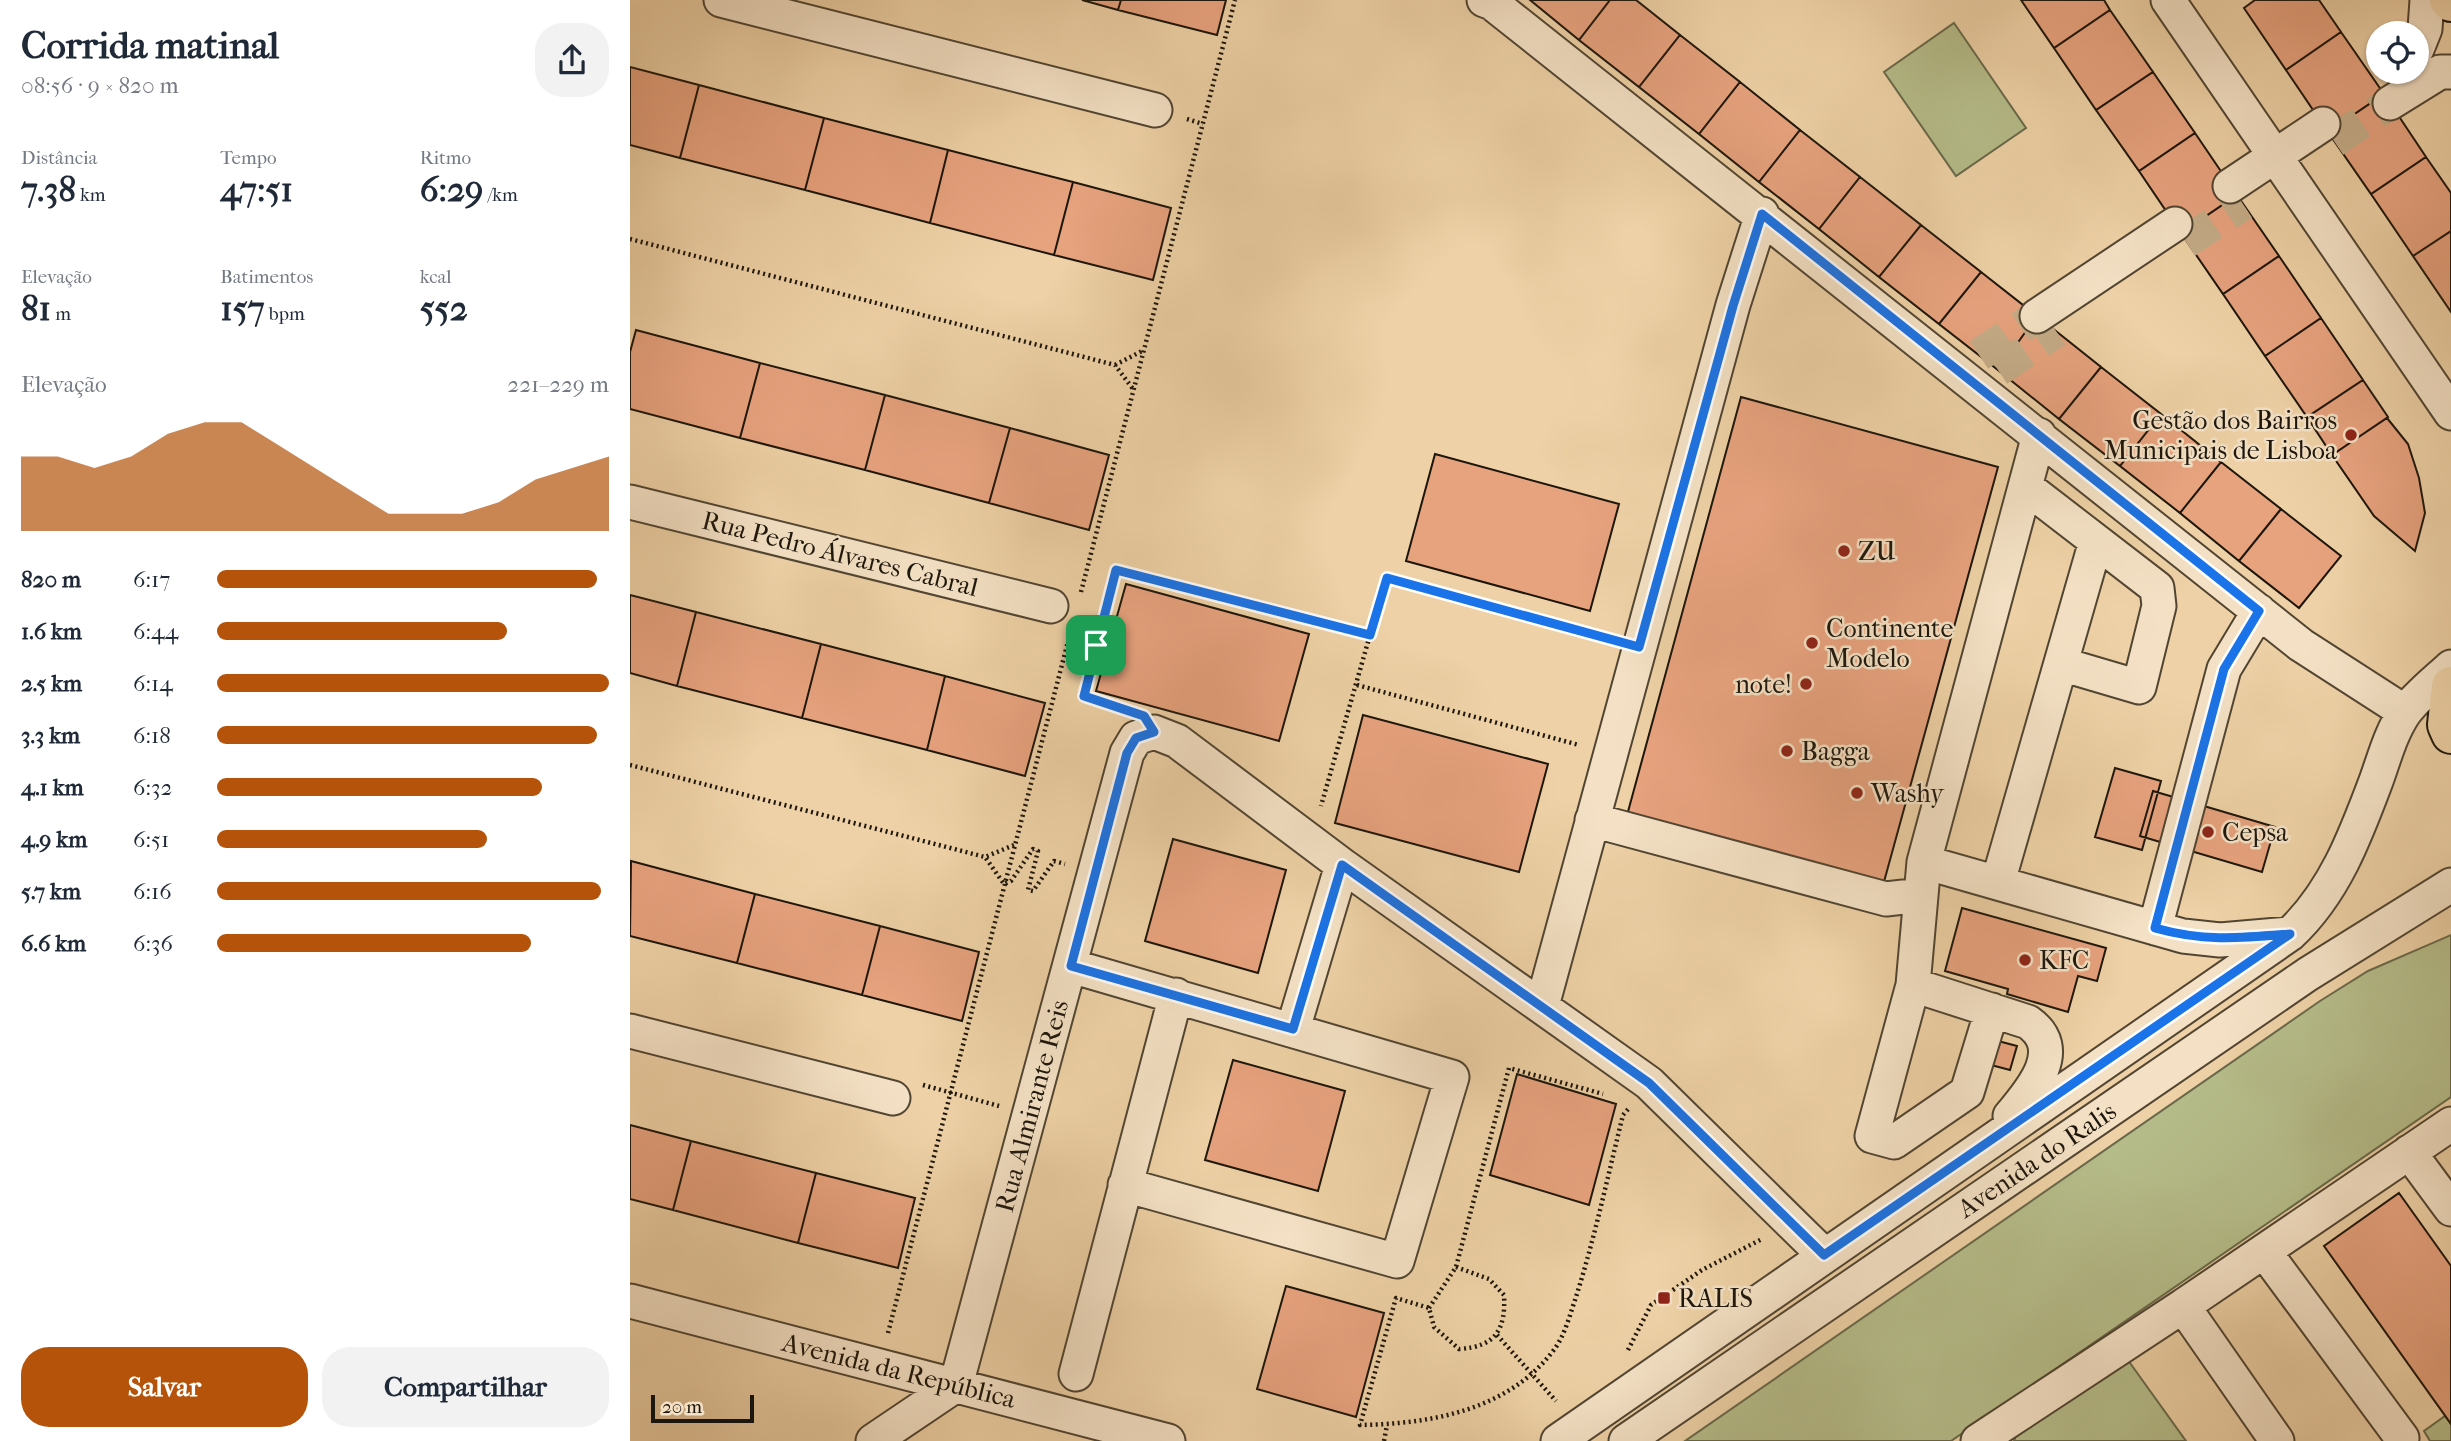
<!DOCTYPE html>
<html lang="pt">
<head>
<meta charset="utf-8">
<style>
  :root { --surface:#fff; --page:#f2f2f3; --text:#1f2937; --muted:#747a83; --accent:#b45309 }
  body { margin:0; font-family:"IM FELL French Canon",serif; background:var(--page); color:var(--text); height:100vh; display:flex; flex-direction:column; font-size:26px; white-space:nowrap }
  * { box-sizing:border-box; margin:0 }
  p { font-size:23px; color:var(--muted) }
  .icon { flex:none; width:38px; height:38px; fill:none; stroke:currentColor; stroke-width:2; stroke-linecap:round; stroke-linejoin:round }
  .map { position:relative; flex:1; overflow:hidden }
  .details { display:flex; flex-direction:column; background:var(--surface); width:630px }
  .details>* { flex:none }
  .buttons { position:absolute; left:1736px; top:21px; display:grid; gap:14px }
  .buttons a { display:grid; place-items:center; width:63px; height:63px; border-radius:50%; background:var(--surface); box-shadow:0 2px 5px #0004; font-size:35px }
  .scale { position:absolute; left:21px; bottom:18px; width:103px; box-sizing:border-box; padding-left:7px; border:4px solid #1d160c; border-top:0; font-size:19px; line-height:24px; white-space:nowrap; color:#1d160c; -webkit-text-stroke:5px #f4e1c5; paint-order:stroke }
  .pin { position:absolute; display:grid; place-items:center; width:60px; height:60px; color:#fff; margin:-30px; border-radius:14px; box-shadow:0 4px 10px #0006 }
  .round { display:grid; place-items:center; flex:none; width:74px; height:74px; border-radius:28px; background:var(--page) }
  .head { display:flex; align-items:center; justify-content:space-between; height:119px; padding:0 21px }
  h1 { font-size:38px; font-weight:800; line-height:52px }
  .metrics { display:grid; grid-template-columns:repeat(3,1fr); gap:10px; height:119px; padding:7px 21px }
  .metrics div { display:grid; align-content:center }
  .metrics b { font-size:35px; font-weight:800 }
  .metrics small { font-size:19px; font-weight:400 }
  .metrics p { font-size:19px }
  .chart { height:196px; padding:14px 21px }
  .chart p { display:flex; justify-content:space-between }
  .chart svg { width:100%; height:126px; margin-top:7px; fill:var(--accent); opacity:.7 }
  .primary-button { display:flex; gap:14px; margin-top:auto; padding:14px 21px }
  .primary-button a { flex:1; height:80px; border-radius:28px; background:var(--accent); color:#fff; font-size:28px; font-weight:800; line-height:80px; text-align:center }
  .primary-button a+a { background:var(--page); color:var(--text) }
  ul { padding:0 21px; list-style:none; font-size:23px }
  li { display:grid; grid-template-columns:112px 84px 1fr; align-items:center; height:52px }
  li i { height:18px; border-radius:9px; background:var(--accent) }
  main { display:flex; flex:1; min-height:0 }
  .map>svg:first-child { display:block }
  .green { fill:#b5bc89; stroke:#69694a; stroke-width:2 }
  .building { fill:#e7a27e; stroke:#1d160c; stroke-width:2 }
  .lines { fill:none; stroke-linecap:round; stroke-linejoin:round }
  .minor-tunnel { stroke:#c4ac87; stroke-width:33; stroke-dasharray:33 17; stroke-linecap:butt }
  .minor-casing { stroke:#514532; stroke-width:37 }
  .highway-casing { stroke:#1d160c; stroke-width:42 }
  .path { stroke:#1d160c; stroke-width:4.5; stroke-dasharray:2 3.5; stroke-linecap:butt }
  .minor { stroke:#f4e1c5; stroke-width:33 }
  .highway { stroke:#eed1a6; stroke-width:38 }
  .route-casing { stroke:#fff; stroke-width:14 }
  .route { stroke:#1a73e8; stroke-width:9 }
  .poi-dot { fill:#8f2418; stroke:#f4e1c5; stroke-width:2.5 }
  .labels { text-anchor:middle; dominant-baseline:central; stroke-width:5; stroke-linejoin:round; paint-order:stroke }
  .poi-label { font-size:26px; fill:#1d160c; stroke:#f4e1c5; text-anchor:start }
  .street-label { font-size:26px; fill:#1d160c; stroke:#f4e1c5 }
</style>
</head>
<body>
<main>
<section class="details">
<div class="head"><div><h1>Corrida matinal</h1><p>08:56 · 9 × 820 m</p></div><a class="round"><svg class="icon" aria-label="share" viewBox="0 0 24 24"><path d="M12 15V3M7 8l5-5 5 5M5 13v7h14v-7"/></svg></a></div>
<div class="metrics">
<div><p>Distância</p><b>7.38<small> km</small></b></div>
<div><p>Tempo</p><b>47:51</b></div>
<div><p>Ritmo</p><b>6:29<small> /km</small></b></div>
</div>
<div class="metrics">
<div><p>Elevação</p><b>81<small> m</small></b></div>
<div><p>Batimentos</p><b>157<small> bpm</small></b></div>
<div><p>kcal</p><b>552</b></div>
</div>
<div class="chart"><p><span>Elevação</span>221–229 m</p>
<svg viewBox="0 0 160 44" preserveAspectRatio="none"><path d="M0 44V18L10 18L20 22L30 18L40 10L50 6L60 6L70 14L80 22L90 30L100 38L110 38L120 38L130 34L140 26L150 22L160 18V44z"/></svg>
</div>
<ul>
<li><b>820 m</b>6:17<i style="width:97%"></i></li>
<li><b>1.6 km</b>6:44<i style="width:74%"></i></li>
<li><b>2.5 km</b>6:14<i style="width:100%"></i></li>
<li><b>3.3 km</b>6:18<i style="width:97%"></i></li>
<li><b>4.1 km</b>6:32<i style="width:83%"></i></li>
<li><b>4.9 km</b>6:51<i style="width:69%"></i></li>
<li><b>5.7 km</b>6:16<i style="width:98%"></i></li>
<li><b>6.6 km</b>6:36<i style="width:80%"></i></li>
</ul>
<div class="primary-button"><a>Salvar</a><a>Compartilhar</a></div>
</section>
<div class="map">
<svg width="1821" height="1441" viewBox="0 0 1821 1441">
  <rect width="100%" height="100%" fill="#eed1a6"/>
  <filter id="stains"><feTurbulence type="fractalNoise" baseFrequency=".00286" numOctaves="4"/><feColorMatrix values="0 0 0 0 .2 0 0 0 0 .09 0 0 0 0 .02 0 0 0 .5 -.17"/></filter>
  <radialGradient id="worn" r=".72"><stop offset=".6" stop-color="#630" stop-opacity="0"/><stop offset="1" stop-color="#630" stop-opacity=".3"/></radialGradient>
  <!-- green -->
  <path class="green" d="M1324 23 1396 128 1326 176 1254 72Z
    M1821 935V1097L1321 1441H1055L1690 1001 1738 971Z
    M1495 1356 1556 1441H1384L1388 1430Z
    M1815 1416 1821 1424V1441H1800L1794 1431Z"/>
  <!-- building -->
  <path class="building" d="M452 0H491L488 10Z
    M491 0H596L587 35 488 10Z
    M900 0H980L949 40Z
    M980 0H1006L1050 35 1009 87 949 40Z
    M1391 0H1474L1480 10 1424 48Z
    M1625 0H1689L1711 32 1656 70 1614 8Z
    M1480 10 1523 72 1466 110 1424 48Z
    M1711 32 1754 94 1698 132 1656 70Z
    M1050 35 1110 82 1069 134 1009 87Z
    M0 67 69 85 50 158 0 145Z
    M1523 72 1565 133 1509 171 1466 110Z
    M1110 82 1170 130 1129 182 1069 134Z
    M69 85 194 118 175 190 50 158Z
    M1754 94 1796 157 1741 194 1698 132Z
    M194 118 318 150 300 223 175 190Z
    M1170 130 1230 177 1189 229 1129 182Z
    M1565 133 1607 195 1551 233 1509 171Z
    M318 150 443 182 424 255 300 223Z
    M1796 157 1821 193V231L1783 256 1741 194Z
    M1230 177 1291 225 1249 277 1189 229Z
    M443 182 541 208 523 280 424 255Z
    M1607 195 1649 256 1593 294 1551 233Z
    M1291 225 1351 272 1309 324 1249 277Z
    M1821 231V312L1783 256Z
    M1649 256 1691 318 1635 356 1593 294Z
    M1351 272 1407 316 1368 370 1309 324Z
    M1407 316 1471 367 1429 419 1368 370Z
    M1691 318 1733 380 1677 417 1635 356Z
    M6 330 130 363 110 438 0 409V352Z
    M130 363 255 395 235 470 110 438Z
    M1471 367 1531 414 1490 466 1429 419Z
    M1733 380 1758 417 1702 455 1677 417Z
    M255 395 380 428 359 503 235 470Z
    M1111 397 1368 467 1252 889 996 819Z
    M1531 414 1591 462 1550 513 1490 466Z
    M1757 418 1778 444 1789 478 1795 513 1785 551 1744 516 1702 455Z
    M380 428 479 455 459 530 359 503Z
    M805 454 989 504 960 611 776 561Z
    M1591 462 1651 509 1609 561 1550 513Z
    M1651 509 1711 556 1669 608 1609 561Z
    M496 584 679 634 649 741 466 691Z
    M0 595 66 612 47 686 0 673Z
    M66 612 191 644 172 718 47 686Z
    M191 644 315 676 297 750 172 718Z
    M315 676 415 703 395 776 297 750Z
    M733 715 918 764 889 872 705 823Z
    M1485 768 1531 781 1512 850 1465 837Z
    M1523 791 1645 827 1632 872 1510 836Z
    M543 839 656 870 628 973 515 941Z
    M1 861 125 894 107 963 0 936Z
    M125 894 250 926 232 995 107 963Z
    M1332 908 1476 948 1467 981 1448 976 1438 1012 1377 994 1378 989 1315 971Z
    M250 926 349 952 332 1021 232 995Z
    M1368 1041 1387 1046 1380 1070 1361 1065Z
    M603 1060 715 1091 688 1191 575 1160Z
    M887 1074 986 1104 959 1205 860 1175Z
    M0 1125 61 1141 43 1210 0 1199Z
    M61 1141 186 1173 168 1243 43 1210Z
    M186 1173 285 1198 268 1268 168 1243Z
    M1769 1193 1821 1266V1424L1694 1246Z
    M656 1286 754 1313 726 1417 627 1389Z"/>
  <g class="lines">
    <!-- minor-tunnel -->
    <path class="minor-tunnel" d="M1704 141 1760 103
      M1556 242 1613 204
      M1349 355 1407 316
      M1368 370 1426 331"/>
    <!-- minor casing -->
    <g class="minor-casing">
      <path id="minor" d="M91 0 525 110
        M854 0 862 3 1671 645 1775 712
        M1538 0 1821 413
        M1787 49 1795 29 1797 0
        M1760 103 1810 72H1821
        M1600 186 1693 124
        M1407 316 1545 224
        M1396 487 1527 588 1529 606 1509 687 1431 664
        M0 502 421 606
        M962 820 1256 899 1291 895
        M1294 862 1553 936 1590 940 1660 934
        M1368 882 1466 541
        M1525 928 1594 669 1629 611
        M441 966 822 1077 767 1261 495 1185
        M1283 985 1398 1022C1437 1049 1402 1090 1380 1116
        M912 1006 1103 305 1132 214
        M1362 1010 1337 1092 1264 1142 1242 1136 1283 985 1294 862 1409 435
        M663 1029 712 865
        M0 1031 263 1098
        M1779 1152 1821 1209
        M1634 1251 1772 1438
        M0 1301 538 1441
        M1553 1306 1821 1124
        M446 1374 546 995
        M243 1441 326 1385 497 753 506 738 524 732 547 741 712 865 1019 1083 1194 1255
        M928 1441 1660 934C1704 893 1725 837 1746 781 1754 759 1761 732 1775 712 1787 696 1806 681 1821 667
        M996 1441 1678 974 1821 885
        M1348 1441 1553 1306 1647 1441"/>
    </g>
    <!-- highway casing -->
    <g class="highway-casing">
      <path id="highway" d="M1819 0 1821 2
        M1821 686 1817 725 1821 734"/>
    </g>
    <!-- path -->
    <path class="path" d="M557 119 573 124
      M0 239 485 365 503 389
      M485 365 512 351
      M451 592 605 0
      M740 635 757 577 978 639
      M439 637 466 645 454 696 491 708
      M466 645 486 570 740 635 691 806
      M727 685 949 745
      M0 765 355 857
      M384 845 355 857 374 884 381 881 403 849 408 851 398 890 403 891 424 861 435 864
      M293 1085 369 1106
      M826 1267 859 1279 874 1295C876 1330 865 1347 829 1349L804 1327 799 1308 766 1298 730 1425C801 1424 878 1410 923 1351 935 1336 940 1314 946 1297 965 1237 978 1175 993 1115L999 1108
      M799 1308 826 1267 879 1068 973 1094
      M258 1333 440 634
      M867 1335 926 1401
      M998 1350 1021 1305 1072 1270 1132 1239
      M754 1441 757 1425"/>
    <!-- minor -->
    <use href="#minor" class="minor"/>
    <!-- highway -->
    <use href="#highway" class="highway"/>
  </g>
  <g class="lines">
    <!-- route casing -->
    <g class="route-casing">
      <path id="route" d="M1132 214 1629 611 1594 669 1525 928C1574 942 1611 938 1660 934L1194 1255 1019 1083 712 865 663 1029 441 966 497 753 506 738 524 732 514 716 454 696 486 570 740 635 757 578 1009 647 1103 306Z"/>
    </g>
    <!-- route -->
    <use href="#route" class="route"/>
  </g>
  <!-- markers -->
  <g class="poi-dot">
    <circle cx="1721" cy="435" r="7"/>
    <circle cx="1214" cy="551" r="7"/>
    <circle cx="1182" cy="643" r="7"/>
    <circle cx="1176" cy="684" r="7"/>
    <circle cx="1157" cy="751" r="7"/>
    <circle cx="1227" cy="793" r="7"/>
    <circle cx="1578" cy="832" r="7"/>
    <circle cx="1395" cy="960" r="7"/>
    <rect x="1027" y="1291" width="14" height="14" rx="3.5"/>
  </g>
  <g class="labels">
    <!-- poi labels -->
    <g class="poi-label">
      <text x="1707" y="420" text-anchor="end">Gestão dos Bairros<tspan x="1707" dy="30">Municipais de Lisboa</tspan></text>
      <text x="1228" y="551">ZU</text>
      <text x="1196" y="628">Continente<tspan x="1196" dy="30">Modelo</tspan></text>
      <text x="1162" y="684" text-anchor="end">note!</text>
      <text x="1171" y="751">Bagga</text>
      <text x="1241" y="793">Washy</text>
      <text x="1592" y="832">Cepsa</text>
      <text x="1409" y="960">KFC</text>
      <text x="1048" y="1298">RALIS</text>
    </g>
    <!-- street labels -->
    <g class="street-label">
      <text transform="translate(210 554) rotate(14)">Rua Pedro Álvares Cabral</text>
      <text transform="translate(402 1106) rotate(-75)">Rua Almirante Reis</text>
      <text transform="translate(1407 1160) rotate(-34)">Avenida do Ralis</text>
      <text transform="translate(269 1371) rotate(14)">Avenida da República</text>
    </g>
  </g>
  <rect width="100%" height="100%" filter="url(#stains)"/>
  <rect width="100%" height="100%" fill="url(#worn)"/>
</svg>
<div class="buttons">
<a><svg class="icon" aria-label="locate" viewBox="0 0 24 24"><circle cx="12" cy="12" r="6"/><path d="M12 2v4M12 18v4M2 12h4M18 12h4"/></svg></a>
</div>
<div class="scale">20 m</div>
<div class="pin" style="left:466px;top:645px;background:#1e9e55"><svg class="icon" aria-label="arrive" viewBox="0 0 24 24"><path d="M6 21V4h12l-3 4 3 4H6"/></svg></div>
</div>
</main>
</body>
</html>
